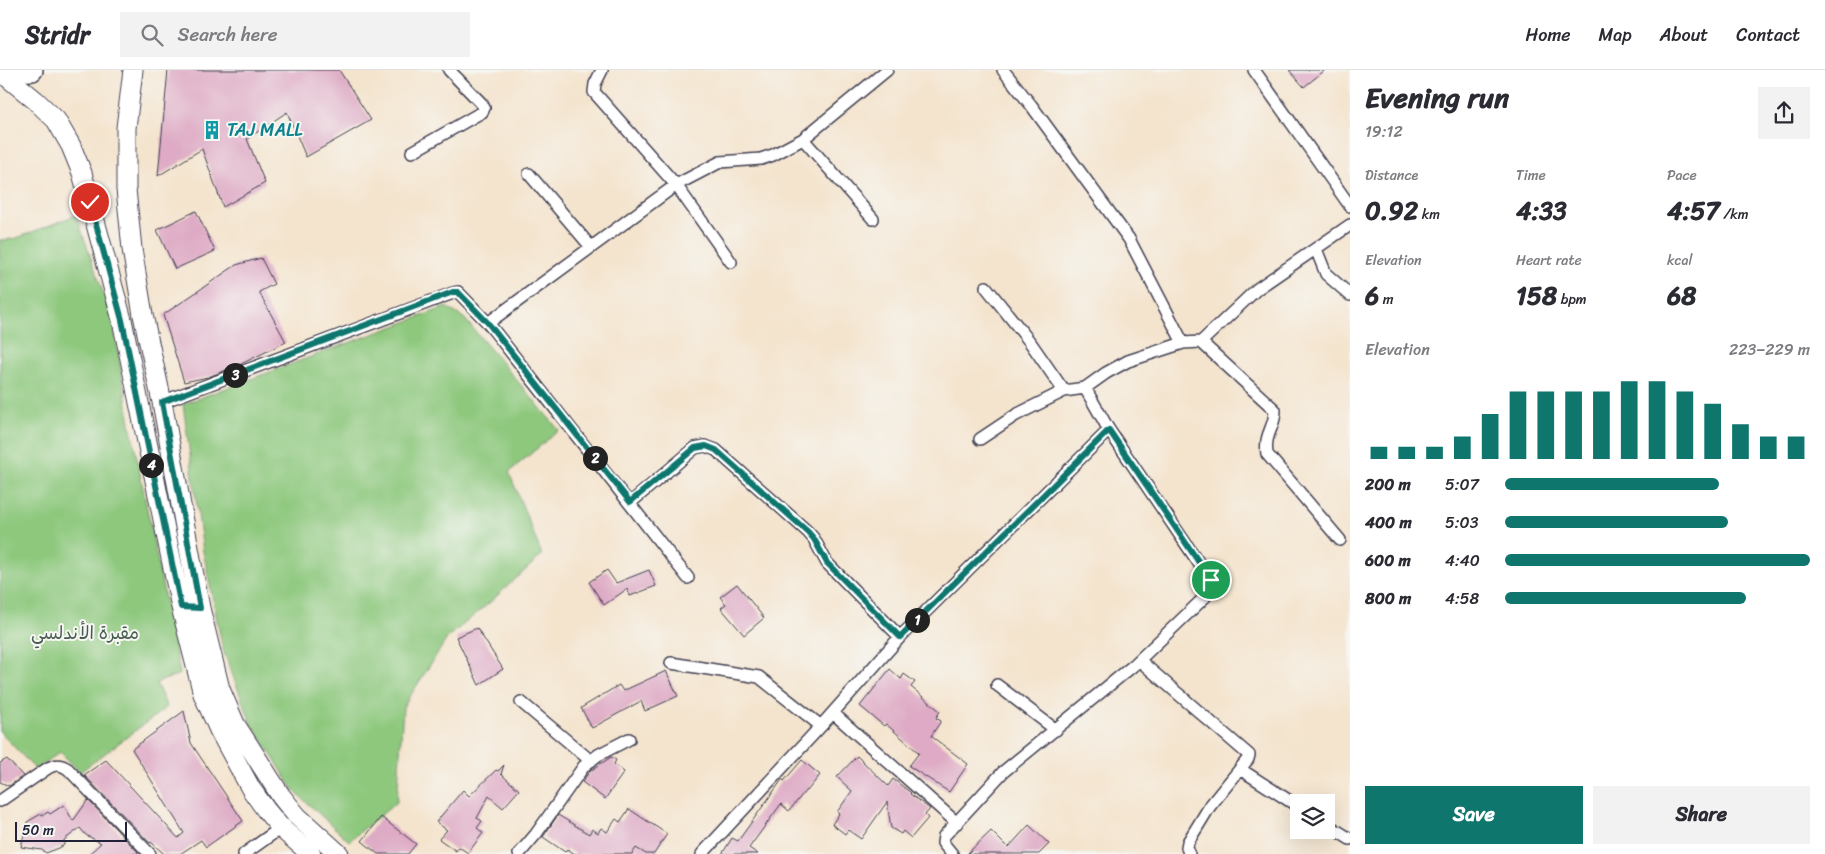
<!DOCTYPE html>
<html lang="en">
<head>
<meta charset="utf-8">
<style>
  :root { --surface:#fff; --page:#f2f2f3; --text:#2b2b33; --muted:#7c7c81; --line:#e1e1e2; --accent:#0f766e }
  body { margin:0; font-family:Sriracha,"Playpen Sans Arabic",sans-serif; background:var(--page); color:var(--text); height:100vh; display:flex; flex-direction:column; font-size:19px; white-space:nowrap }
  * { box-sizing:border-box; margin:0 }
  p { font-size:16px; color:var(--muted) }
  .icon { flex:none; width:28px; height:28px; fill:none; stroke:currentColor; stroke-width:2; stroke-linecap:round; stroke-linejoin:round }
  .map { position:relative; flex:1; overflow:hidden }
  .side { display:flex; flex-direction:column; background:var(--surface); width:475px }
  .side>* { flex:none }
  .fabs { position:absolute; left:1290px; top:724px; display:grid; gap:10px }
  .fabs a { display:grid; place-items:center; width:45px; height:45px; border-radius:0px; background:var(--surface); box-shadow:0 5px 20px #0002; font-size:25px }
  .scale { position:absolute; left:15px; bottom:12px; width:112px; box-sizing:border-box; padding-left:5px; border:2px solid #22223b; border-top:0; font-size:14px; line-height:18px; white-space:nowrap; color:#22223b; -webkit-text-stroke:4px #f6f6f2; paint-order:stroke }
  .pin { position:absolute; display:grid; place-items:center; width:42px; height:42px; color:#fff; margin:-21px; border:2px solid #fff; border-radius:50%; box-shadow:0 1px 5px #0007 }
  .km { position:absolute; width:25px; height:25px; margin:-12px; border-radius:50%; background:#222; color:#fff; font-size:14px; line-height:25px; text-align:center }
  .round { display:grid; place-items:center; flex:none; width:52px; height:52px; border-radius:0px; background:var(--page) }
  .head { display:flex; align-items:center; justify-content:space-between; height:85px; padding:0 15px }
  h1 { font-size:28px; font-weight:700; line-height:38px }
  .metrics { display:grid; grid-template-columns:repeat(3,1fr); gap:8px; height:85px; padding:5px 15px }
  .metrics div { display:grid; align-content:center }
  .metrics b { font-size:25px; font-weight:700 }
  .metrics small { font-size:14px; font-weight:400 }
  .metrics p { font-size:14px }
  .chart { height:140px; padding:10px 15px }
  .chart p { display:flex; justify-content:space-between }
  .chart svg { width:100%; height:90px; margin-top:5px; stroke:var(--accent); stroke-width:6 }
  .button { display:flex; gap:10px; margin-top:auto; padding:10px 15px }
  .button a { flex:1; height:58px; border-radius:0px; background:var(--accent); color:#fff; font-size:20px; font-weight:700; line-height:58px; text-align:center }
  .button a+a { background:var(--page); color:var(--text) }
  ul { padding:0 15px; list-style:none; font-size:16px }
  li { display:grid; grid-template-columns:80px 60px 1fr; align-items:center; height:38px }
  li i { height:12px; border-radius:6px; background:var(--accent) }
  header { display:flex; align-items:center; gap:30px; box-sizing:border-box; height:70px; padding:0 25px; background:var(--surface); border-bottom:1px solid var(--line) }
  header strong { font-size:24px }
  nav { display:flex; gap:28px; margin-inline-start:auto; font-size:18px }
  .search { width:350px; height:45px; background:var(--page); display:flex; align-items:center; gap:12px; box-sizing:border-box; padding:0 18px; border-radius:0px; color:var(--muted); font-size:19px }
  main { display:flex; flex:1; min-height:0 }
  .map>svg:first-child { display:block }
  .green { fill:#8dc87d; stroke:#58755c }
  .building { fill:#deaac5 }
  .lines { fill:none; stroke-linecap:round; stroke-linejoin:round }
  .street-casing { stroke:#423f51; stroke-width:14 }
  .primary-casing { stroke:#423f51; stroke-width:21 }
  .highway-casing { stroke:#423f51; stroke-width:24 }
  .street { stroke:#fff; stroke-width:11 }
  .primary { stroke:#fff; stroke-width:19 }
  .highway { stroke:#fff; stroke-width:21 }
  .route-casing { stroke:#fff; stroke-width:10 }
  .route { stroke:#0f766e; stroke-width:6 }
  .labels { text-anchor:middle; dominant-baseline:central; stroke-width:4; stroke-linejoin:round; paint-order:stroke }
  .culture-label { font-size:18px; fill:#0d838f; stroke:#f6f6f2; text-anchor:start }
  .park-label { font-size:18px; fill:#475c52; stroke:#f6f6f2 }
</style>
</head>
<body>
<header>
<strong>Stridr</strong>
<div class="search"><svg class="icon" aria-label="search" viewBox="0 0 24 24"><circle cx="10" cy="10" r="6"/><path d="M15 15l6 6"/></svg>Search here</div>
<nav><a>Home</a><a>Map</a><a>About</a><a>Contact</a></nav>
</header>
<main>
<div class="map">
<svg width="1350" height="784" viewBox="0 0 1350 784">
  <rect width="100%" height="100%" fill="#f6f6f2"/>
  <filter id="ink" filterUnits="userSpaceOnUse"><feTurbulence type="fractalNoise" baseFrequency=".02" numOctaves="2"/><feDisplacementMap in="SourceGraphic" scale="10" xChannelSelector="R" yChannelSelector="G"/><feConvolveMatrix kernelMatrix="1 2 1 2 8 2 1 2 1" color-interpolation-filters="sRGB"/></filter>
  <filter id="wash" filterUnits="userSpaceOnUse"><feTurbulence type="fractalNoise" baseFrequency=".0096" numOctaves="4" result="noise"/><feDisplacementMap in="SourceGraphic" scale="20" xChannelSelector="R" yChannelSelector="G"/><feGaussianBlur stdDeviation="1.12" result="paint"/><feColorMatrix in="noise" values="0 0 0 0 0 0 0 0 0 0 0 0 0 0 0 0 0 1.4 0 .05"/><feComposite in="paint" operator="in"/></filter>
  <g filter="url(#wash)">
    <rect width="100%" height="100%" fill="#f4e4ce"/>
    <!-- green -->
    <path class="green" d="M76 145 113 251 130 353 180 604 156 613 167 637 80 702 60 682 36 700 0 662V170L14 169Z
      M446 237 464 248 559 360 509 402 542 485 488 534 448 567 403 637 397 732 349 771 295 722 251 653 223 580 203 481 183 334Z"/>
    <g id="blocks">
      <!-- building -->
      <path class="building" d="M168 0H339L371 50 306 87 287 42 247 69 265 113 223 137 202 79 158 106Z
        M1289 0H1325L1304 17Z
        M196 141 215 181 175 199 157 160Z
        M261 188 274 214 259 222 286 272 237 296 208 307 184 312 163 245 236 195Z
        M607 500 616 513 649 500 656 516 630 526 627 519 604 535 589 512Z
        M737 514 764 548 744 565 721 538 726 534 720 527Z
        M477 558 503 599 479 615 456 567Z
        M890 599 901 609 904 604 915 612 911 617 940 641 936 648 941 651 931 666 968 694 949 722 909 696 919 683 886 654 884 656 860 636Z
        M666 601 678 626 645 641 641 631 592 658 581 638 619 615 623 621Z
        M184 641 191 673 243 751 206 777 201 770 180 784H164L151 772 150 773 84 705 106 690 178 768 184 763 132 679Z
        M857 686 888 716 893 709 911 723 910 724 930 739 925 745 928 748 911 768 903 761 901 764 891 758 887 732 861 769 848 760 845 764 832 754 839 744 837 742 852 721 837 707Z
        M611 687 616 690 614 694 624 702 605 729 582 712 590 701Z
        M7 689 23 706 9 716 0 712V693Z
        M802 690 820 705 807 721 806 720 789 741 781 734 749 778 758 784H722L732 768 738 771 781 711 782 709 784 711Z
        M504 695 501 704 519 720 503 738 489 726 477 748 482 751 477 758 483 763 468 783 459 777 456 781 439 769 447 760 436 752 463 720 469 726 496 700 498 701Z
        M88 730 138 782 136 784H89L101 773 86 765 80 758 64 770V775L59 778 46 783 42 780 21 777 27 752 41 744 43 745 48 742 50 744 64 735 73 751Z
        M629 739 667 764 654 784H646L636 778 632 784H575L567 779 565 782 543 767 558 745 589 764 592 759 598 763 601 758 607 762 616 749 620 752Z
        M381 747 416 774 408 784H378L362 771Z
        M1029 755 1049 774 1039 784H967L991 761 1008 778Z"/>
    </g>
  </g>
  <g filter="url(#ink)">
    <use href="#blocks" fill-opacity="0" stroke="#423f51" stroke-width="1"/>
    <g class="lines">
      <!-- street casing -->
      <g class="street-casing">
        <path id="street" d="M602 0 595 14 594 22 676 115 731 192
          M1003 0 1031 35 1129 169 1183 273
          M1254 0 1350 136
          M803 69 873 149
          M412 82 482 42 484 38 482 34 449 0
          M529 104 591 177
          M1316 179 1326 204 1350 225
          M986 217 1030 272 1064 321 1085 318 1106 303 1128 291 1183 273 1201 272 1257 219 1350 155
          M488 253 676 115 720 92 761 89 773 85 803 69 887 0
          M1201 272 1275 340C1275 359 1264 362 1267 384L1340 470
          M162 332 453 223 458 222 488 253 688 508
          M980 369 1016 345 1064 321
          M630 433 695 378 705 376 716 380 808 462 814 469 827 493 900 567
          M1139 590 1249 685 1248 689 1210 736 1188 772 1187 777 1189 784
          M671 593 759 607 821 656
          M997 615 1056 660
          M521 632 591 691
          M833 643 957 753
          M1240 699 1299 737
          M0 731 48 698C55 694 61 694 68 699L150 784
          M1326 754 1350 769
          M244 784 285 755
          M519 784 536 764 584 696 598 685 629 669
          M702 784 821 656 900 567 1109 360
          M952 784 943 773 944 766 1003 702 1134 595 1205 527 1210 520 1212 515 1211 511 1109 360 1085 318"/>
      </g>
      <!-- primary casing -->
      <g class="primary-casing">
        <path id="primary" d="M133 0 126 58V119L132 179 143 245 162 332 200 538 220 619 235 654 281 726 297 746 339 784
          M1 2 35 30 56 50 71 76 82 103 122 250 181 537 203 624 219 660 251 719 266 740 281 758 311 784"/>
      </g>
      <!-- highway casing -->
      <g class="highway-casing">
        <path id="highway" d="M0 1 32 0"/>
      </g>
      <!-- street -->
      <use href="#street" class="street"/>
      <!-- primary -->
      <use href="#primary" class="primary"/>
      <!-- highway -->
      <use href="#highway" class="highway"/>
    </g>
  </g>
  <g class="lines" filter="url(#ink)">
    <!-- route casing -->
    <g class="route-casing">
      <path id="route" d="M90 132 122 250 181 537 200 538 162 332 453 222H458L488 253 630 432 695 378 706 376 716 380 808 462 814 469 827 493 900 567 1109 360 1211 510"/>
    </g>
    <!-- route -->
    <use href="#route" class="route"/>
  </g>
  <!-- icons -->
  <defs>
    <g id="building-bare" transform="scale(1.5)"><path d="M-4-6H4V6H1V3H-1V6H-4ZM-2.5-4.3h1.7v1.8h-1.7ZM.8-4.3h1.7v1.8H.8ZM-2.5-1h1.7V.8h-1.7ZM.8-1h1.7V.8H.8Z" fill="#0f9aa8" stroke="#f6f6f2" stroke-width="2.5" paint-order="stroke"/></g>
  </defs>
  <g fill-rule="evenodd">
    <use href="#building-bare" x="212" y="60"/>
  </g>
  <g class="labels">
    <!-- culture labels -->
    <g class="culture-label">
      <text x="227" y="60">TAJ MALL</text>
    </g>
    <!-- park labels -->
    <g class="park-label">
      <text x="85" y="563">مقبرة الأندلسي</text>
    </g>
  </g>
</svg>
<div class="fabs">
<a><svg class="icon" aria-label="layers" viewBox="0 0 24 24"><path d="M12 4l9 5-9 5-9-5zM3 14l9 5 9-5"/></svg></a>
</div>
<div class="scale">50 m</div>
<div class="pin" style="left:1211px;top:510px;background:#1e9e55"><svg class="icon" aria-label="arrive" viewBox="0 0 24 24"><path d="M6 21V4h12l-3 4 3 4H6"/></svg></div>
<div class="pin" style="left:90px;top:132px;background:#d93025"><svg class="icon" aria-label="check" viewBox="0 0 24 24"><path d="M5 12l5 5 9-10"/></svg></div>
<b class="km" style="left:917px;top:550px">1</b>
<b class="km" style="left:595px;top:388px">2</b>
<b class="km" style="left:235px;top:305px">3</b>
<b class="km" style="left:151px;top:395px">4</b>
</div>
<section class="side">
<div class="head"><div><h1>Evening run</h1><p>19:12</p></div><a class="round"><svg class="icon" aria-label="share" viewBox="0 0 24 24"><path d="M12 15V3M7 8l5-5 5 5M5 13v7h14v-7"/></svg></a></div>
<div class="metrics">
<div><p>Distance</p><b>0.92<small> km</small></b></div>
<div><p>Time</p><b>4:33</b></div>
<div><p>Pace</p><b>4:57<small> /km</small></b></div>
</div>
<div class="metrics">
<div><p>Elevation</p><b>6<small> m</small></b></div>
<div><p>Heart rate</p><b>158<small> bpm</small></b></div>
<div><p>kcal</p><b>68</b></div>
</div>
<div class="chart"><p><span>Elevation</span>223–229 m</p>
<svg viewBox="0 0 160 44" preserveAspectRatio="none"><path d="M5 44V38M15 44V38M25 44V38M35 44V33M45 44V22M55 44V11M65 44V11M75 44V11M85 44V11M95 44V6M105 44V6M115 44V11M125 44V17M135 44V27M145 44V33M155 44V33"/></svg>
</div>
<ul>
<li><b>200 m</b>5:07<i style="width:70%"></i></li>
<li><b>400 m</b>5:03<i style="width:73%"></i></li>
<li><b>600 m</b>4:40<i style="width:100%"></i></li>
<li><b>800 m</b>4:58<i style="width:79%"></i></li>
</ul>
<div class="button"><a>Save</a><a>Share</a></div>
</section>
</main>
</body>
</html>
